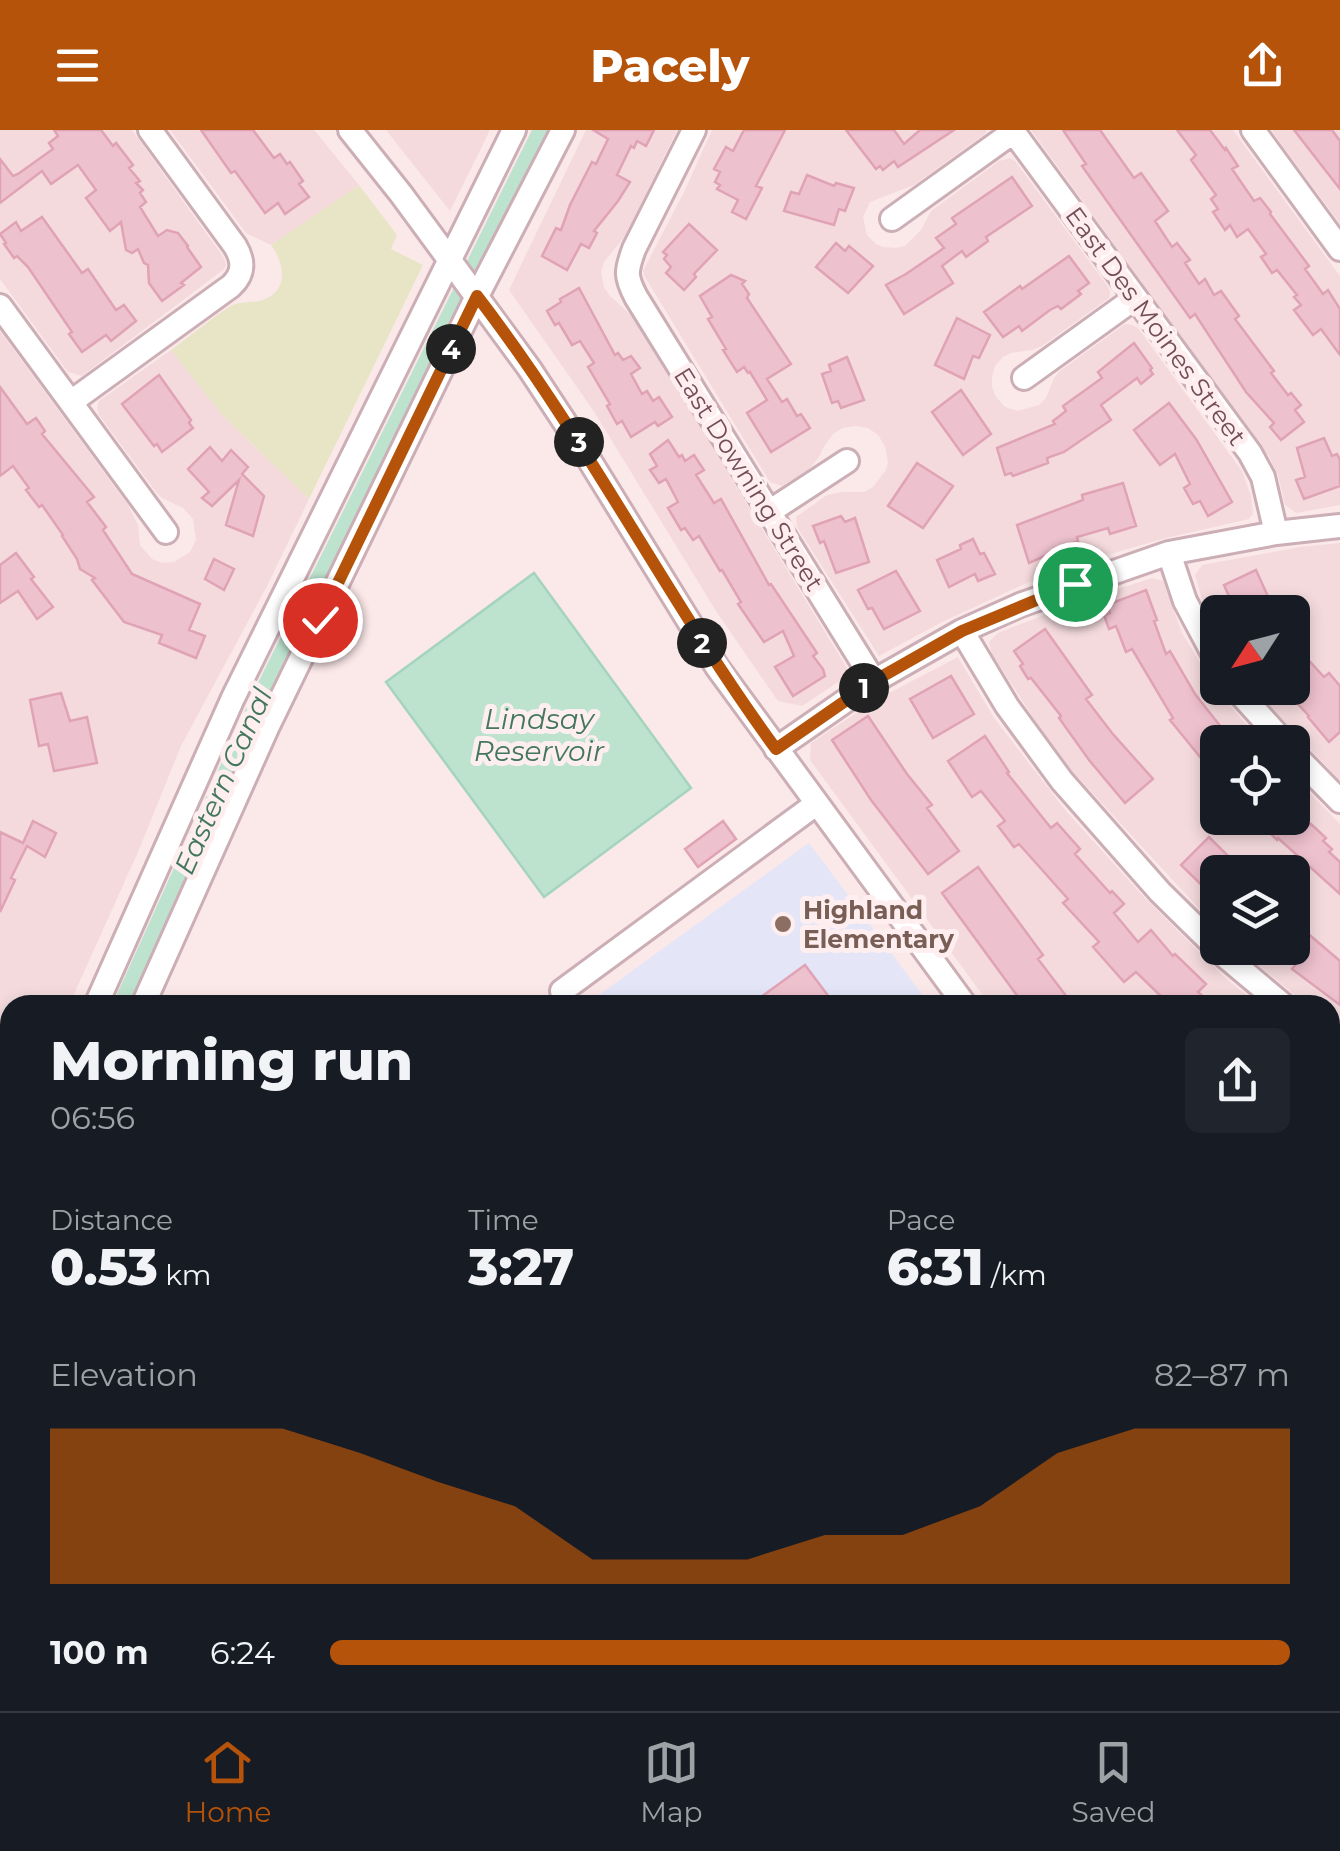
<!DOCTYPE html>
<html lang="en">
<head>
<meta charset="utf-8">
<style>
  :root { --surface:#171b24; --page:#20242c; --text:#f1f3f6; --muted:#9ea1a6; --line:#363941; --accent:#b45309 }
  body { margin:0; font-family:Montserrat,sans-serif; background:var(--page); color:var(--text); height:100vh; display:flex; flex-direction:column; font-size:38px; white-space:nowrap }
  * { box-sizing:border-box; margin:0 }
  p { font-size:32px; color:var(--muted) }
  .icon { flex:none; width:55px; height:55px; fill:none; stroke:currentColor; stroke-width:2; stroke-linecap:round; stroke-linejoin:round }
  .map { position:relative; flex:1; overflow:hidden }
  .side { position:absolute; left:0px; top:865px; width:1340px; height:718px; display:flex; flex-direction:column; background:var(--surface); border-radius:30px 30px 0 0; box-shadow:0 5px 15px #0003 }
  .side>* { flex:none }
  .needle { width:65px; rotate:234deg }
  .buttons { position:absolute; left:1200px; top:465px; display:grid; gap:20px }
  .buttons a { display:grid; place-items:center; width:110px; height:110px; border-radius:15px; background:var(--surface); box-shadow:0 5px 15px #0003; font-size:50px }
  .pin { position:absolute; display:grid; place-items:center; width:85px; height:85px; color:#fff; margin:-42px; border:5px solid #fff; border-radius:50%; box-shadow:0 2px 10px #0007 }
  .km { position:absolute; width:50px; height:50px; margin:-25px; border-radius:50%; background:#222; color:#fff; font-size:28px; line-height:50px; text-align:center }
  .round { display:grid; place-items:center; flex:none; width:105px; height:105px; border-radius:15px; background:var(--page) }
  .overview { display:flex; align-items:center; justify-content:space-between; height:170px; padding:0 50px }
  h1 { font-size:55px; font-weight:800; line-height:75px }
  .metrics { display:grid; grid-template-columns:repeat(3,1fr); gap:15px; height:170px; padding:10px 50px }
  .metrics div { display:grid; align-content:center }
  .metrics b { font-size:50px; font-weight:800 }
  .metrics small { font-size:28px; font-weight:400 }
  .metrics p { font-size:28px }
  .chart { height:280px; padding:20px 50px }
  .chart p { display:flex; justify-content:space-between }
  .chart svg { width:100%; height:180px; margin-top:10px; fill:var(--accent); opacity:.7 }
  ul { padding:0 50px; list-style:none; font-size:32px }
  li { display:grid; grid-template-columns:160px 120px 1fr; align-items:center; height:75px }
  li i { height:25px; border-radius:12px; background:var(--accent) }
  header { display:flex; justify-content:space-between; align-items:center; height:130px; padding:0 50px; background:var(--accent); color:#fff; font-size:45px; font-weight:800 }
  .dock { display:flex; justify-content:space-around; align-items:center; height:140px; border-top:2px solid var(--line); background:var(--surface); font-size:28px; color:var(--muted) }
  .dock a { display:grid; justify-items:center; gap:5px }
  .dock .selected { color:var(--accent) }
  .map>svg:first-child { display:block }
  .residential { fill:#f4dadd }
  .education { fill:#e4e5f7 }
  .green { fill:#e8e5c7 }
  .water { fill:#bde3cf; stroke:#a4d4bb; stroke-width:2.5 }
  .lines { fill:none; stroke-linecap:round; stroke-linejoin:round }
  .canal { stroke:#bde3cf; stroke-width:18 }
  .building { fill:#eec1ce; stroke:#e0a3b5; stroke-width:2.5 }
  .minor-casing { stroke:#ccaeb6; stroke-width:28 }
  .path { stroke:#d3a4b2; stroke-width:2.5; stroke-dasharray:2.5 8; stroke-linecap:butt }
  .minor { stroke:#fff; stroke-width:22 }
  .route-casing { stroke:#fff; stroke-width:20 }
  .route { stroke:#b45309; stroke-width:12 }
  .education-dot { fill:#8d6e63; stroke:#feeeef; stroke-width:4 }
  .labels { text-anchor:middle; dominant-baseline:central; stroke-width:10; stroke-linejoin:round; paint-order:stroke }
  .street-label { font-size:25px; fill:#734d5a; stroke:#feeeef }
  .education-label { font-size:25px; font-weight:bold; fill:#785e54; stroke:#feeeef; text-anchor:start }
  .water-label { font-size:28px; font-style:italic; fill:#42775c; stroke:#feeeef }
</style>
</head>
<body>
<header><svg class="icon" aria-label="menu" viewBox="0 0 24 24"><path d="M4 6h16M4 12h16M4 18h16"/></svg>Pacely<svg class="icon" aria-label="share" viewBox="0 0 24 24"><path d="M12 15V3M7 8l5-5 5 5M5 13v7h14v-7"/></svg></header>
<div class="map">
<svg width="1340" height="1581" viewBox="0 0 1340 1581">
  <rect width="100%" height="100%" fill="#fbe8e9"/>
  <!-- residential -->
  <path class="residential" d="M0 0H132L224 128 226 135 223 140 82 246 68 242 0 149Z
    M170 0H314L359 55 271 115 246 103Z
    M386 0H490L450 81Z
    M586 0H677L626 105 604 132 601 142 604 157 609 165 632 186 847 538 844 548 802 576 778 571 716 481 593 280 509 160Z
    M712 0H987L985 4 914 55 870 72 863 87 867 105 876 114 883 117 896 118 905 116 921 100 931 81 999 31 1010 28 1015 31 1109 158 1110 163 1109 168 1042 216 1032 220 1011 223 1003 227 995 236 992 247V257L996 267 1005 277 1018 281 1039 275 1046 268 1054 248 1060 241 1125 194 1132 195 1138 198 1242 341 1251 366 1253 384 1249 389 1162 409 1093 429 1029 452 944 491 879 526 797 397 796 387 827 365 842 362H864L873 357 886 340 888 332 885 316 878 305 868 298 856 296 842 298 833 304 823 318 819 327 808 340 782 356 770 352 645 147 643 141 685 60Z
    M1031 0H1233L1340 146V375L1296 383 1285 375 1278 345 1270 328Z
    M1272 0H1340V94L1279 11Z
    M0 201 128 375 138 395 140 415 152 429 162 433 174 432 190 422 196 410 193 389 183 378 162 368 156 362 99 285 97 278 99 271 171 220 223 286 309 369 266 458 181 616 138 722 69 875H10V1007L0 1030Z
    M1340 413V651L1254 558H1292V482H1218L1217 503 1203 473 1195 445 1202 435 1300 417Z
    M1152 448 1163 451 1182 503 1215 558 1261 612H1218V688H1292L1293 646 1340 694V899L1330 892V875H1307L1238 818H1292V742H1218L1217 798 1072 641 1044 604 992 524 989 512 998 503 1070 475Z
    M958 527 994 588 1066 681 1144 767 1223 846 1258 875H990L810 630 811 613 876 570Z
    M1330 928 1340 935V1010L1330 1017Z
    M1330 1062 1340 1069V1311L1330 1318Z
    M10 1222V1572H290L297 1581H0V1243Z"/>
  <!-- education -->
  <path class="education" d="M809 713 930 875H585Z"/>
  <!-- green -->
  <path class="green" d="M359 55 397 105 391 119 423 135 309 369 223 286 171 220C190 206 209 190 229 177 239 171 248 173 259 171 289 164 286 135 271 115Z
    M1330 1408 1340 1422V1581H895L889 1573 1330 1572Z"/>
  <!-- water -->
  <path class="water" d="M534 443 691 658 544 767 386 552Z"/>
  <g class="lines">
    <!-- canal -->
    <path class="canal" d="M122 875 262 565 542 0
      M0 1142 10 1120"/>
  </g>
  <!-- building -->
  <path class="building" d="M54 0H101L113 16 116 13 133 35 129 38 140 51 136 53 143 60 140 63 146 72 140 77 158 106 167 100 178 103 188 116 187 117 201 137 181 153 184 155 162 171 149 153 148 135 144 133 138 119 132 123 126 120 121 92 110 101 86 68 96 60 78 35 51 54 42 41 0 73V29L13 46 18 44 53 19 49 13 58 6Z
    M201 0H253L274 28 280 24 287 34 290 32 303 51 299 54 309 67 285 84 278 73 265 83 235 41 231 43Z
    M593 0H654L646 16 637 11 634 18 631 16 617 45 630 52 618 71 594 101 597 103 589 118 581 114 567 140 542 126 556 98 561 100 570 75 592 32 596 34 608 9Z
    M744 0H785L756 56 762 58 746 89 732 82 738 70 717 59 720 55 715 52 720 42 714 39 726 17 733 21Z
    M846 0H894L904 14 920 0H954L898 37 894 31 883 40 880 36 876 39Z
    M1063 0H1100L1134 48 1141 43 1168 81 1155 91 1172 117 1177 113 1190 130 1185 133 1199 154 1205 149 1214 165 1221 161 1239 186 1235 189 1274 241 1271 243 1288 265 1291 263 1301 275 1295 280 1304 292 1281 310 1270 297 1274 293 1246 262 1195 184 1190 188 1082 36 1086 34Z
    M1177 0H1210L1225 20 1226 18 1238 36 1232 39 1254 71 1260 68 1271 82 1270 84 1309 136 1305 139 1323 164 1328 160 1340 179V225L1321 199 1313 205 1294 180 1301 175 1294 167 1297 165 1277 140 1272 143 1261 127 1266 124 1248 99 1237 107 1230 95 1225 100 1213 82 1218 79 1211 69 1216 65 1191 30 1196 25Z
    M1294 0H1332L1340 11V59Z
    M807 45 834 56 836 53 854 58 845 81 839 79 834 95 784 81 791 62 799 64Z
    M1012 47 1032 76 986 107 988 111 966 127 962 121 942 136 953 153 904 184 886 155 906 144 944 118 936 108 956 94 952 88Z
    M42 87 82 143 88 139 116 180 124 175 136 191 111 211 106 205 82 222 69 204 72 202 28 137 17 126 14 128 4 114 6 113 0 104 16 92 21 101Z
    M689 94 717 120 694 144 696 147 684 160 666 143 671 137 664 129 667 125 663 122Z
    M836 113 845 121 849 116 873 136 848 163 816 137Z
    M1069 126 1089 153 1078 161 1081 164 1061 179 1058 176 1050 180 1022 201 1019 196 1003 207 984 182 1020 156 1022 159Z
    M731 145 745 151 742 154 749 164 747 168 791 234 767 249 782 272 787 269 797 286 801 284 810 298 771 322 747 283 767 270 750 242 748 243 744 237 737 242 723 220 726 219 708 189 712 187 700 166Z
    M579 158 615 225 618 223 623 230 631 226 640 238 631 244 642 264 647 261 653 271 659 267 672 287 658 296 655 292 631 307 622 291 617 294 607 276 610 274 588 237 594 233 580 211 572 215 559 193 555 195 547 181 561 172 560 169Z
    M957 188 990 205 979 228 973 226 964 249 935 235Z
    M1134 213 1152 238 1150 240 1153 244 1141 254 1137 248 1101 275 1111 290 1064 322 1047 328 1048 333 1013 346 1011 343 1005 345 997 318 1055 294 1053 291 1066 281 1063 276 1102 248 1098 242Z
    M847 227 864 270 841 278 838 271 832 273 822 244 831 241 829 235Z
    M159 245 191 290 189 293 193 298 162 322 157 314 154 316 122 274Z
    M0 257 27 294 36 288 45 301 42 304 94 367 87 372 106 397 103 400 132 444 200 474 189 500 205 506 196 528 159 513 162 505 124 492 92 450 95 448 80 439 77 429 62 406 63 405 42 375 39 377 26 360 29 358 13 336 0 346Z
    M961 260 991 304 963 325 932 282Z
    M1169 273 1196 309 1232 372 1208 386 1200 371 1193 374 1184 358 1190 354 1175 324 1160 335 1134 300Z
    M1324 308 1332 326 1337 324 1340 330V356L1304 369 1296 350 1305 347 1297 318Z
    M668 310 679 327 682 325 685 331 694 325 704 340 696 345 714 373 721 369 769 455 771 454 817 523 813 526 823 539 825 546 793 566 775 537 794 526 783 501 764 512 738 474 741 472 722 440 720 441 699 406 693 410 685 398 681 400 668 378 678 372 666 349 659 353 650 340 657 336 650 324Z
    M210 317 222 331 231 320 248 337 242 344 264 366 253 406 226 395 239 350 212 376 202 368 209 362 188 339Z
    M917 333 953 356 923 398 888 376Z
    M1123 353 1136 396 1110 404 1108 398 1077 407 1078 411 1029 433 1017 395 1083 370 1082 365Z
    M841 386 845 392 855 388 869 432 836 443 824 411 820 413 813 396Z
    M973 409 980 424 984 423 995 444 978 451 975 444 949 457 937 430 961 419 960 415Z
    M16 423 34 447 31 449 53 477 37 489 18 461 0 473V435Z
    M214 429 234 439 224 460 205 449Z
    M1256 440 1275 482H1236L1224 455Z
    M896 441 920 481 884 499 872 478 868 479 858 460Z
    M1146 460 1157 490 1154 491 1166 524 1170 521 1195 564 1225 602 1218 608V649L1170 590 1173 588 1132 519 1126 522 1116 496 1109 499 1104 485 1110 483 1107 475Z
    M1045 499 1092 565 1086 569 1112 603 1153 649 1125 673 1089 630 1059 588 1061 586 1031 548 1028 549 1020 536 1023 534 1014 521Z
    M1292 512 1324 547 1329 543 1340 556V602L1329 612 1308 587 1309 586 1283 558H1292Z
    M951 546 974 584 933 608 910 569Z
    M61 563 70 591 87 587 97 633 54 641 48 614 39 616 30 570Z
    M868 586 907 644 932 675 927 678 959 721 928 744 871 670 832 610Z
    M985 606 1009 642 1007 643 1051 698 1057 693 1080 719 1075 724 1110 763 1112 761 1124 774 1114 783 1138 812 1151 800 1173 826 1175 824 1206 854 1198 862 1212 875H1170L1136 842 1124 852 1093 817 1099 812 1063 773 1068 769 1019 714 1014 717 998 696 1005 691 981 661 972 667 948 631Z
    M1292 675 1310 695 1311 694 1326 708 1323 711 1332 719 1329 722 1340 732V764L1278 708 1277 710 1255 688H1292Z
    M33 691 56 703 45 727 27 716 11 748 15 750 0 782V702L23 713Z
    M723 691 736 709 698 737 685 719Z
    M1209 707 1244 742H1218V771L1181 735Z
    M978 737 1043 825 1038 829 1073 875H1024L942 763Z
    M1292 790 1340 831V875L1292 839 1295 835 1283 825 1289 818H1292Z
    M805 835 835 875H750Z"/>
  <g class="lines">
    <!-- minor casing -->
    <g class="minor-casing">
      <path id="minor" d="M350 0 401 64 529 238 585 323 717 537 965 875
        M694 0 634 119C626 141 625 146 636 167L874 551
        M1012 0 1250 323 1263 347 1276 403
        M1253 0 1340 119
        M892 89 1013 2
        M0 176 166 402
        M1024 248 1135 168
        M71 272 231 156C244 144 244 131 235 116L150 0
        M769 382 847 331
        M1169 423 1185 471 1218 533
        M962 501 1007 576 1062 651 1160 762 1226 827 1283 875
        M1235 558 1284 612
        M776 619 874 551 962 501 1020 475 1169 423 1276 403 1340 396
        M1292 622 1340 671
        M562 861 816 674
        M96 875 233 568 514 0
        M143 875 267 598 477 166 563 0
        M1330 908 1340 915
        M0 1089 10 1067
        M0 1196 10 1173
        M1330 1337 1340 1329
        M1330 1370 1340 1384
        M0 1483 10 1462
        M269 1572 275 1581
        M0 1579 4 1581"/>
    </g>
    <!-- path -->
    <path class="path" d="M1042 1581 1050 1572
      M1133 1581 1138 1572"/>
    <!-- minor -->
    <use href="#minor" class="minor"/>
  </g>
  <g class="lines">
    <!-- route casing -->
    <g class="route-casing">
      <path id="route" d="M320 490 477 166C588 310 669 473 776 619L874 551 962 501 1075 454"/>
    </g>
    <!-- route -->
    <use href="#route" class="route"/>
  </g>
  <!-- markers -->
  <circle class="education-dot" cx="783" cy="794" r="10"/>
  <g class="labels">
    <!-- street labels -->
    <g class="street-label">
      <text transform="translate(1156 196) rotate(54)">East Des Moines Street</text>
      <text transform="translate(749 349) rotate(58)">East Downing Street</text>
    </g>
    <!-- education labels -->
    <g class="education-label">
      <text x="803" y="780">Highland<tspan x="803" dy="29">Elementary</tspan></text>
    </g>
    <!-- water labels -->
    <g class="water-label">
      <text x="539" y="589">Lindsay<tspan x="539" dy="32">Reservoir</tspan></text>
      <text transform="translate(223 651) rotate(-66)">Eastern Canal</text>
    </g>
  </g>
</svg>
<div class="buttons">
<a><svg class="needle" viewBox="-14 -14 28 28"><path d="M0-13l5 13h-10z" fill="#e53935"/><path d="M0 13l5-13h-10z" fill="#9ea1a6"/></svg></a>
<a><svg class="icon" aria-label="locate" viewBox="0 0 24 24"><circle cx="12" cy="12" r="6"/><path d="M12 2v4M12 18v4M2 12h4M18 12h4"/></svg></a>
<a><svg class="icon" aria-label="layers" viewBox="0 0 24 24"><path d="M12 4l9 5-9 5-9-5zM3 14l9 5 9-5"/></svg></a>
</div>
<div class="pin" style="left:1075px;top:454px;background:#1e9e55"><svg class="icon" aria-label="arrive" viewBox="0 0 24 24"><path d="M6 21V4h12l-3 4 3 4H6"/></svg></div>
<div class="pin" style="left:320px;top:490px;background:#d93025"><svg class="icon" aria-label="check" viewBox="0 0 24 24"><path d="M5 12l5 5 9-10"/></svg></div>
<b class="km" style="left:864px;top:558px">1</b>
<b class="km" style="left:702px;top:513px">2</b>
<b class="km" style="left:579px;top:312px">3</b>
<b class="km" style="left:451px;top:219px">4</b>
<section class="side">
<div class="overview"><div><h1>Morning run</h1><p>06:56</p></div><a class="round"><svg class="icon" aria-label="share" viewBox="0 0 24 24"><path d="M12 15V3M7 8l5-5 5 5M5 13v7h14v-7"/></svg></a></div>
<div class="metrics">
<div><p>Distance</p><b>0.53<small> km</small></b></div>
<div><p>Time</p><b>3:27</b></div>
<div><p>Pace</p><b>6:31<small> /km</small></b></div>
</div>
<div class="chart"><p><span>Elevation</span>82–87 m</p>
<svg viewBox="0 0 160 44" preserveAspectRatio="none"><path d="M0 44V6L10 6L20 6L30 6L40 12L50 19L60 25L70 38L80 38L90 38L100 32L110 32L120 25L130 12L140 6L150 6L160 6V44z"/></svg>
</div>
<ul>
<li><b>100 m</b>6:24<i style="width:100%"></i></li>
</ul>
</section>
</div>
<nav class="dock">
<a class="selected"><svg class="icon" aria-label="home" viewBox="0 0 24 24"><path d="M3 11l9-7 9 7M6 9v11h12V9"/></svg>Home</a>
<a><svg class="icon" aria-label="map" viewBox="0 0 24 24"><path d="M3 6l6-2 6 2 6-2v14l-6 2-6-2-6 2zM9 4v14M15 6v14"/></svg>Map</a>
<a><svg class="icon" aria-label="saved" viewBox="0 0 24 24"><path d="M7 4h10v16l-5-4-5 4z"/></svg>Saved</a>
</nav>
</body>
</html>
